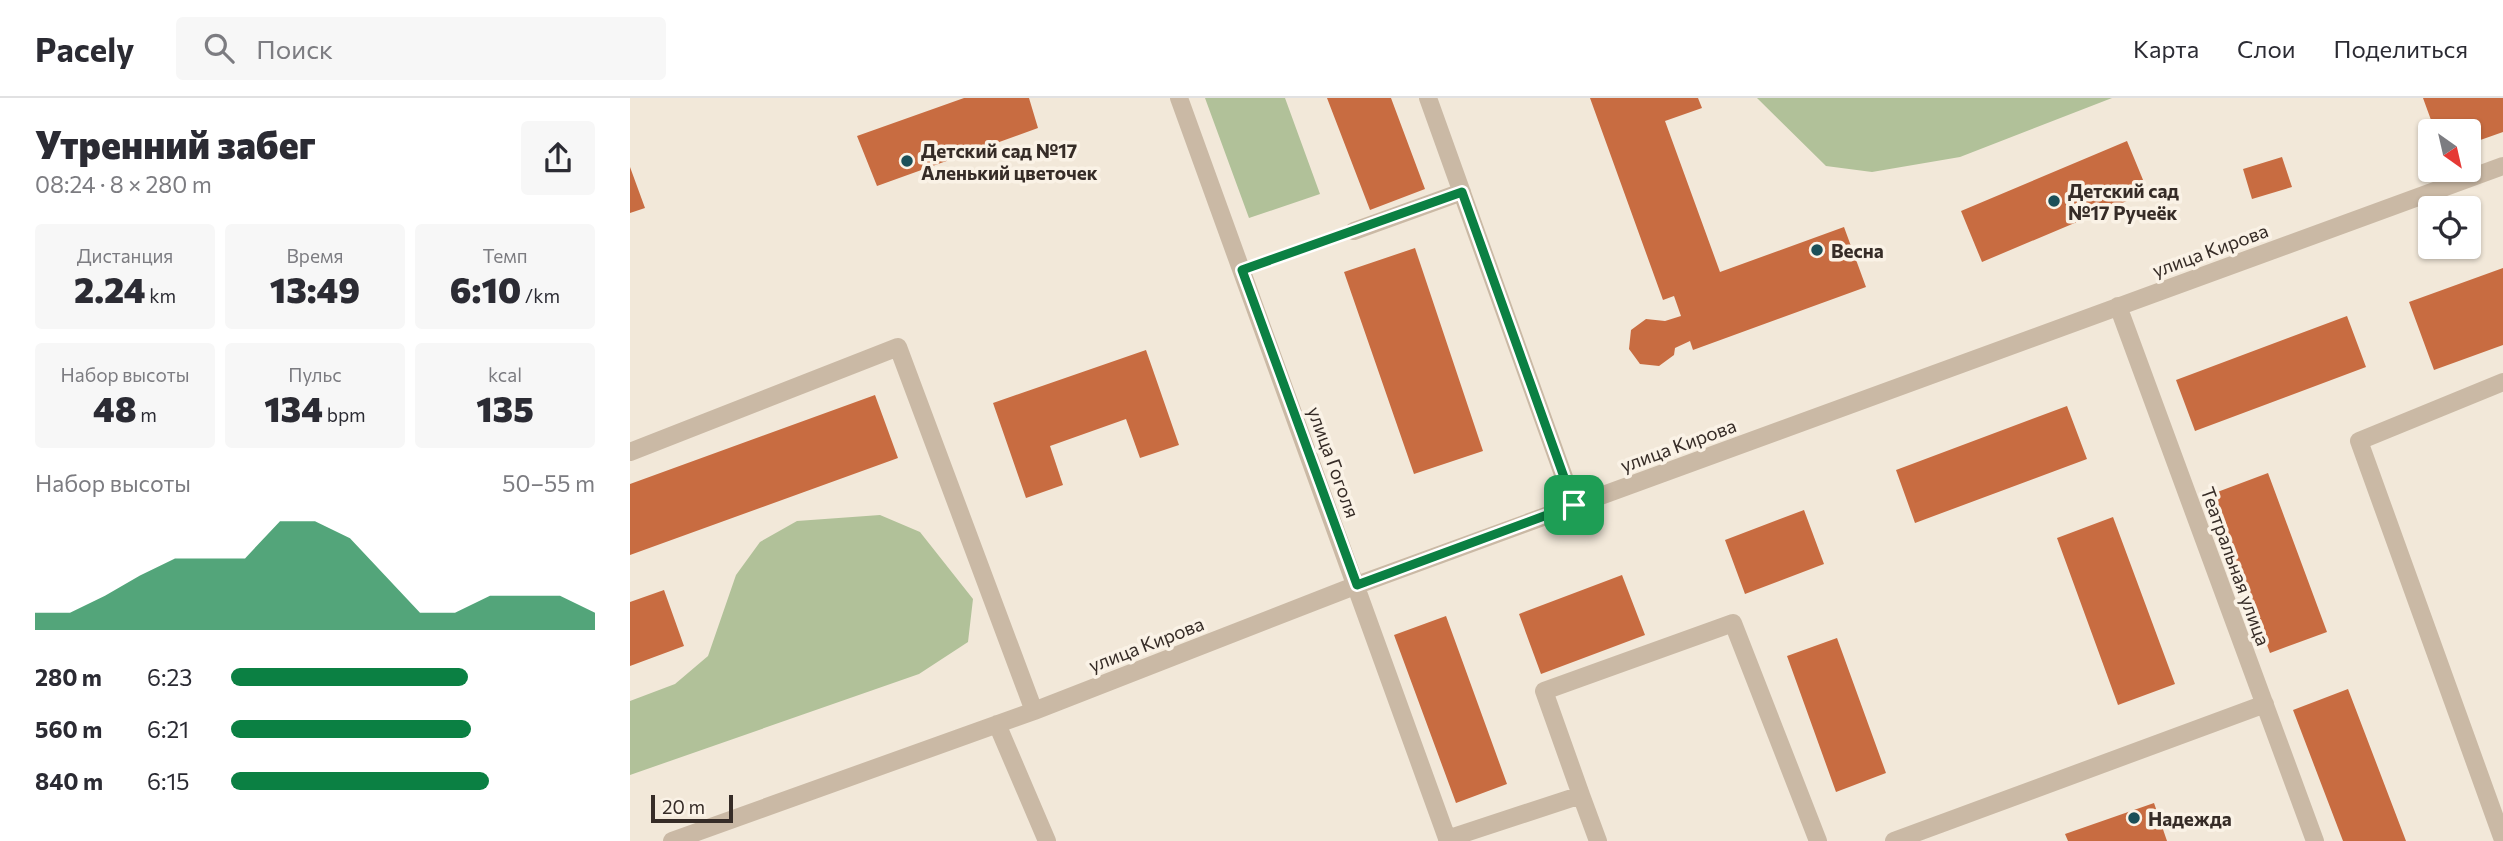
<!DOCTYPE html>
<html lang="ru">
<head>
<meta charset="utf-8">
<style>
  :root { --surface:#fff; --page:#f7f7f7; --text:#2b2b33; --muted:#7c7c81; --line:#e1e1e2; --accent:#0b8043 }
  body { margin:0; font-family:Commissioner,sans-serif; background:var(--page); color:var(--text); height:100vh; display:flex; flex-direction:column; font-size:26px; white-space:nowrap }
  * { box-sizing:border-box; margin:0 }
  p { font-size:23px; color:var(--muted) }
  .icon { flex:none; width:38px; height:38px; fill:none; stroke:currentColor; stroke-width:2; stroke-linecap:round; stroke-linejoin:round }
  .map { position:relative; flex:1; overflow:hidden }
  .side { display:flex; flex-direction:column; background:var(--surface); width:630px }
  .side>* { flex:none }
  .needle { width:46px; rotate:146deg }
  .buttons { position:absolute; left:1788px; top:21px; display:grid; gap:14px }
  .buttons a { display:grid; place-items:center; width:63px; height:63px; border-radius:7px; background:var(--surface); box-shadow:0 2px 5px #0004; font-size:35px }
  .scale { position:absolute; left:21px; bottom:18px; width:82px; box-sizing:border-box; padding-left:7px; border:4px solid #362c27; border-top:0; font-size:19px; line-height:24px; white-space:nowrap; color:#362c27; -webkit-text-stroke:5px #faf2e6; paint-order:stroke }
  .pin { position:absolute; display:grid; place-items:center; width:60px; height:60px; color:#fff; margin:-30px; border-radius:14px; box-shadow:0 4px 10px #0006 }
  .round { display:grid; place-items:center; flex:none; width:74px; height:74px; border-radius:7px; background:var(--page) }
  .summary { display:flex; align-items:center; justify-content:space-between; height:119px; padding:0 35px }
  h1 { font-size:38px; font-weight:800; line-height:52px }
  .figures { display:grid; grid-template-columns:repeat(3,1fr); gap:10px; height:119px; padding:7px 35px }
  .figures div { display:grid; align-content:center; border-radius:7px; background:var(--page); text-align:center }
  .figures b { font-size:35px; font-weight:800 }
  .figures small { font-size:19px; font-weight:400 }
  .figures p { font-size:19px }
  .chart { height:196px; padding:14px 35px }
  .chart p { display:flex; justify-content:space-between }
  .chart svg { width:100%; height:126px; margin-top:7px; fill:var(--accent); opacity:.7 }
  ul { padding:0 35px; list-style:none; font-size:23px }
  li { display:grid; grid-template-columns:112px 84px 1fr; align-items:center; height:52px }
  li i { height:18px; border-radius:9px; background:var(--accent) }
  header { display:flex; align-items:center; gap:42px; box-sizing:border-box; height:98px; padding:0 35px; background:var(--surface); border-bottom:2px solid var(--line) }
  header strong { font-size:33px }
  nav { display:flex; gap:38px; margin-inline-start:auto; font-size:24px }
  .search { width:490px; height:63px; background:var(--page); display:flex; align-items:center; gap:18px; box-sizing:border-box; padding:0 24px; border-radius:7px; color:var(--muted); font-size:26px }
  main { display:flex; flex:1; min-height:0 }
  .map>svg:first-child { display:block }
  .green { fill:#b1c199 }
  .building { fill:#c86c41 }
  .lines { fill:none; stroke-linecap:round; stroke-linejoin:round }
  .path { stroke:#b6a38f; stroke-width:4.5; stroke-dasharray:3.5 3.5; stroke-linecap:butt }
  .minor { stroke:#cab9a5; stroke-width:18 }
  .route-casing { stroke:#fff; stroke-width:14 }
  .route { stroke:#0b8043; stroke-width:9 }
  .poi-dot { fill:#1b4f58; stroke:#faf2e6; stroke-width:2.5 }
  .labels { text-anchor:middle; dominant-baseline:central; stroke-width:7; stroke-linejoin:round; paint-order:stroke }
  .poi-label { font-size:19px; font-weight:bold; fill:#362c27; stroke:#faf2e6; text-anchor:start }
  .street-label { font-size:19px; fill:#362c27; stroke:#faf2e6 }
</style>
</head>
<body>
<header>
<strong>Pacely</strong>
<div class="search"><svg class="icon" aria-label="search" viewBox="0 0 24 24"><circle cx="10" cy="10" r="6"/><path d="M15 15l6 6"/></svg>Поиск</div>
<nav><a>Карта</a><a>Слои</a><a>Поделиться</a></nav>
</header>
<main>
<section class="side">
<div class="summary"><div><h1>Утренний забег</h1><p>08:24 · 8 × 280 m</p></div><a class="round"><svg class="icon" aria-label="share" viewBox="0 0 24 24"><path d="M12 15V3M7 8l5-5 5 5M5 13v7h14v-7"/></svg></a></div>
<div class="figures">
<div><p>Дистанция</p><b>2.24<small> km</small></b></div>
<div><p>Время</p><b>13:49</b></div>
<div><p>Темп</p><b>6:10<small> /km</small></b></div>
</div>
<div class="figures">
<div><p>Набор высоты</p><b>48<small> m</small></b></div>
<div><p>Пульс</p><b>134<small> bpm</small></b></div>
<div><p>kcal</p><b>135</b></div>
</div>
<div class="chart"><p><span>Набор высоты</span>50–55 m</p>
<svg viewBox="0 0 160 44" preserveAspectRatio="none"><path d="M0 44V38L10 38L20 32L30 25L40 19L50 19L60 19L70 6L80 6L90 12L100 25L110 38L120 38L130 32L140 32L150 32L160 38V44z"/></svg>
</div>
<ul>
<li><b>280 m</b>6:23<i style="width:65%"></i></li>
<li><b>560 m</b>6:21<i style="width:66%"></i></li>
<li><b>840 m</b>6:15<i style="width:71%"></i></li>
</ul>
</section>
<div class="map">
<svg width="1873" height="743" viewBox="0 0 1873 743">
  <rect width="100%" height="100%" fill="#f2e8d9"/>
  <!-- green -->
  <path class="green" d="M575 0H655L690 96 619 120Z
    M1127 0H1482L1330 59 1242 74 1196 68Z
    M250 417 290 434 343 501 338 544 289 576 0 677V603L45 586 78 558 106 477 130 444 167 423Z"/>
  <!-- building -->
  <path class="building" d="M334 0H399L408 30 247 88 227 38Z
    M697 0H761L795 91 740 112Z
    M960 0H1068L1072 10 1035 23 1090 174 1214 129 1236 189 1063 252 1060 243 1045 250 1044 257 1029 268 1010 266 999 251 1001 232 1016 221 1035 223 1051 218 1044 198 1033 202Z
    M1793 0H1873V34L1839 46V33H1805Z
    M1497 43 1518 94 1352 164 1331 113Z
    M1652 59 1662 89 1622 101 1613 71Z
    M0 69 15 110 0 115Z
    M785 150 853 353 784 376 714 174Z
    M1873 170V247L1804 272 1779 204Z
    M1717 218 1736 269 1565 333 1546 282Z
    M516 252 549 347 510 360 496 321 420 348 433 387 396 400 363 305Z
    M245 297 268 360 0 457V386Z
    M1437 308 1457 361 1285 425 1266 372Z
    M1638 375 1697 534 1640 555 1582 396Z
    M1174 412 1194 466 1115 496 1095 442Z
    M1483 419 1545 586 1488 607 1427 440Z
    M992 477 1015 537 911 576 889 516Z
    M34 492 54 548 0 568V504Z
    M816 518 877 686 826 705 764 537Z
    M1207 540 1256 675 1206 694 1157 558Z
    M1718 591 1776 743H1713L1663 612Z
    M1524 705 1537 743H1438L1435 736Z"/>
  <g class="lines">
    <!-- path -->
    <path class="path" d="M632 165 706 139"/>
    <!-- minor -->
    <path class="minor" d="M549 0 818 743
      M798 0 944 407
      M724 133 832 94
      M1488 208 1685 743
      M1873 284 1729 343 1873 742
      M0 354 268 249 404 613
      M367 626 417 743
      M951 697 968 743
      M817 741 951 697 914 593 1103 525 1188 743
      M42 743 404 613 727 487 1873 68
      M1264 743 1635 606"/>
  </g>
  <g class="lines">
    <!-- route casing -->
    <g class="route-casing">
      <path id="route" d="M832 94 944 407 727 487 612 172Z"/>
    </g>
    <!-- route -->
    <use href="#route" class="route"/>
  </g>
  <!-- markers -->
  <g class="poi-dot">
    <circle cx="277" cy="63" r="7"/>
    <circle cx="1424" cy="103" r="7"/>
    <circle cx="1187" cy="152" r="7"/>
    <circle cx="1504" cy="720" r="7"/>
  </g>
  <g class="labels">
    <!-- poi labels -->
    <g class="poi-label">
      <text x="291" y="52">Детский сад №17<tspan x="291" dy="22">Аленький цветочек</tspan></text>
      <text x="1438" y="92">Детский сад<tspan x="1438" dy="22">№17 Ручеёк</tspan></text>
      <text x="1201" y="152">Весна</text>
      <text x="1518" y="720">Надежда</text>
    </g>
    <!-- street labels -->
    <g class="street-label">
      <text transform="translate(1580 152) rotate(-20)">улица Кирова</text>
      <text transform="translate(1048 347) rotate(-20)">улица Кирова</text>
      <text transform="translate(704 364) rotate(70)">улица Гоголя</text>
      <text transform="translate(1606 468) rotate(70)">Театральная улица</text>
      <text transform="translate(516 546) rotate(-21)">улица Кирова</text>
    </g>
  </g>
</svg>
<div class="buttons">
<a><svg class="needle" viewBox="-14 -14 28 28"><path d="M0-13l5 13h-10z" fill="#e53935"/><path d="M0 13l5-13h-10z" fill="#7c7c81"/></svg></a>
<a><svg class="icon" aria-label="locate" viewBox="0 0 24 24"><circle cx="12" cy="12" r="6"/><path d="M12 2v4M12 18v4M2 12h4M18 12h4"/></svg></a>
</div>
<div class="scale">20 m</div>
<div class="pin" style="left:944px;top:407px;background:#1e9e55"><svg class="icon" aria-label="arrive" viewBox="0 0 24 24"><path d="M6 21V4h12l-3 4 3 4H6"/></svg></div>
</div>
</main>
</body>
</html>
